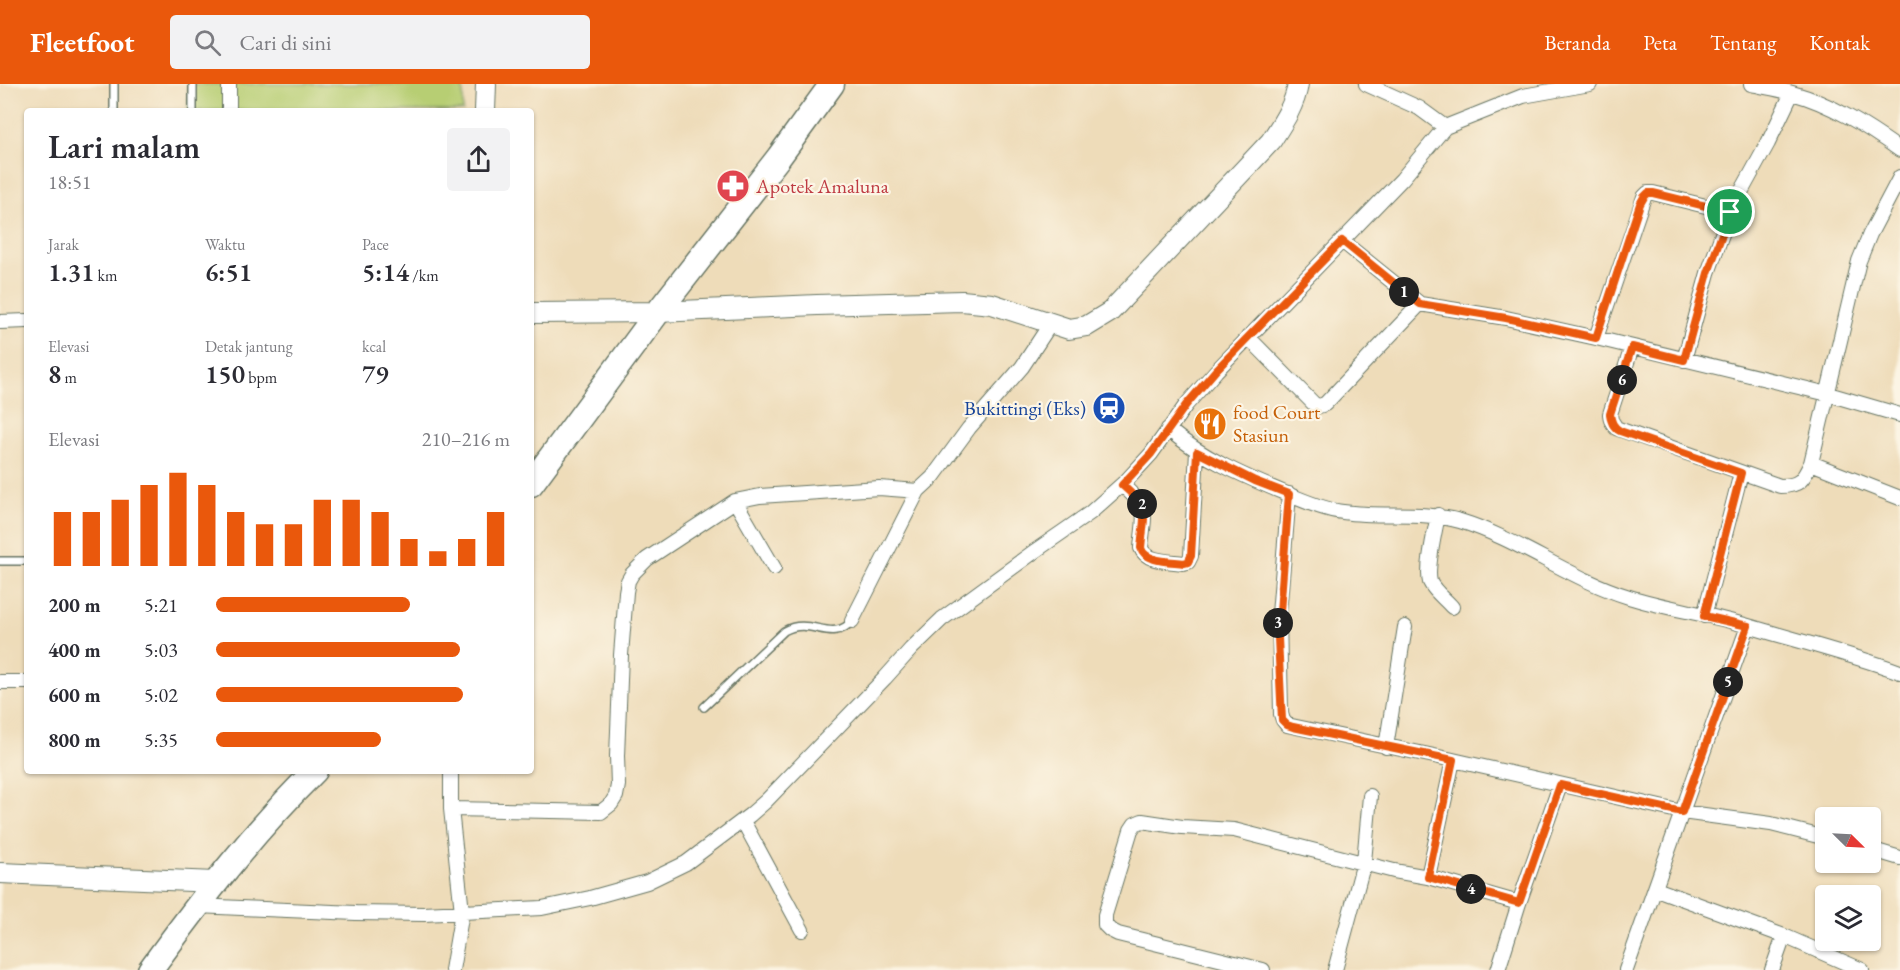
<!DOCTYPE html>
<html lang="id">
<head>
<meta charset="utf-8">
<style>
  :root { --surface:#fff; --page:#f2f2f3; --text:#2b2b33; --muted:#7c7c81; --accent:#ea580c }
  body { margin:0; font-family:"EB Garamond",serif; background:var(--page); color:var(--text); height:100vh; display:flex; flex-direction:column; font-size:22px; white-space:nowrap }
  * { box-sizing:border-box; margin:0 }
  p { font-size:20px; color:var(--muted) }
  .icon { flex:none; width:33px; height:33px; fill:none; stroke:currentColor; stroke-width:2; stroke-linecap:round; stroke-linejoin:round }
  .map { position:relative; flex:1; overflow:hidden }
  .sheet { position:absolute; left:24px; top:24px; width:510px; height:666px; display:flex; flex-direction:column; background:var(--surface); border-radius:6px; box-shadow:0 2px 4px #0004 }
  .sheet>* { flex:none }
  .needle { width:39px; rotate:114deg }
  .controls { position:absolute; left:1815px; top:723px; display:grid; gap:12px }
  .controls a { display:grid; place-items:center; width:66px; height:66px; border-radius:6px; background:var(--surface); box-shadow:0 2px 4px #0004; font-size:30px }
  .pin { position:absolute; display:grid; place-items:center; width:51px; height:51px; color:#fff; margin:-26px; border:3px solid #fff; border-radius:50%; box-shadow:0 2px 6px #0007 }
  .km { position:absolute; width:30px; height:30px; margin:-15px; border-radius:50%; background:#222; color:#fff; font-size:16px; line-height:30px; text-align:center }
  .round { display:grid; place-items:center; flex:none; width:63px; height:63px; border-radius:6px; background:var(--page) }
  .overview { display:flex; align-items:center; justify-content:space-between; height:102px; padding:0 24px }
  h1 { font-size:33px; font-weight:600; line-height:45px }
  .figures { display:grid; grid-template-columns:repeat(3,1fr); gap:9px; height:102px; padding:6px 24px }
  .figures div { display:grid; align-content:center }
  .figures b { font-size:26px; font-weight:600 }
  .figures small { font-size:16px; font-weight:400 }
  .figures p { font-size:16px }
  .chart { height:168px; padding:12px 24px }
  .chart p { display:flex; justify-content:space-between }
  .chart svg { width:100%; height:108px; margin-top:6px; stroke:var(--accent); stroke-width:6 }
  ul { padding:0 24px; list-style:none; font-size:20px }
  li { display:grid; grid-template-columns:96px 72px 1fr; align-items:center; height:45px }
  li i { height:15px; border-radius:8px; background:var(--accent) }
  header { display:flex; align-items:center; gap:36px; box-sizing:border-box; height:84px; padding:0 30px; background:var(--accent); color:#fff }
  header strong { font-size:28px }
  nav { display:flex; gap:33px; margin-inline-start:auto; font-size:21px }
  .search { width:420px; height:54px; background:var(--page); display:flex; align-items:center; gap:15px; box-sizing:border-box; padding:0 21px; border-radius:6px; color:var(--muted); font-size:22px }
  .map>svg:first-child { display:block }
  .green { fill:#b7ce73; stroke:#6b8654; stroke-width:1.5 }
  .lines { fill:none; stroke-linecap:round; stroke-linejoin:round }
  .lane-casing { stroke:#677563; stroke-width:10 }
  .street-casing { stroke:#677563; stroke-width:16 }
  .secondary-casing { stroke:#677563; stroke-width:22 }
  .highway-casing { stroke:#677563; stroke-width:27 }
  .lane { stroke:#fff; stroke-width:7 }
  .street { stroke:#fff; stroke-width:14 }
  .secondary { stroke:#fff; stroke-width:20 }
  .highway { stroke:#fff; stroke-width:24 }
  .route-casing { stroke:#fff; stroke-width:12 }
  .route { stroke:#ea580c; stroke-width:8 }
  .labels { text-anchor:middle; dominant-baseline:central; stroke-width:4.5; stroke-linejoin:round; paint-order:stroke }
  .health-label { font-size:20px; fill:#be3a42; stroke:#fcf5e5; text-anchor:start }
  .transit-label { font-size:20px; fill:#164399; stroke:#fcf5e5; text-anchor:end }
  .food-label { font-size:20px; fill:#c56008; stroke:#fcf5e5; text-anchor:start }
</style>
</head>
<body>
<header>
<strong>Fleetfoot</strong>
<div class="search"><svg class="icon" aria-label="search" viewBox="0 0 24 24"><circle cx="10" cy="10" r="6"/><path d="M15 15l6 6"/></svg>Cari di sini</div>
<nav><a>Beranda</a><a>Peta</a><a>Tentang</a><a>Kontak</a></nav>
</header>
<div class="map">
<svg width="1900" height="886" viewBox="0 0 1900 886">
  <rect width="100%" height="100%" fill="#fcf5e5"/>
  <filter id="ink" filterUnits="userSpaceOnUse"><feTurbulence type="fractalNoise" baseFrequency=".0167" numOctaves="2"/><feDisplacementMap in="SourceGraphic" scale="12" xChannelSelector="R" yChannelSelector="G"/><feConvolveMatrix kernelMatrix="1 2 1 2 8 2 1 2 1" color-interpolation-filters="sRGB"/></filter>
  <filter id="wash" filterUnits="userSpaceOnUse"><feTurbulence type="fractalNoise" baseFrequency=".008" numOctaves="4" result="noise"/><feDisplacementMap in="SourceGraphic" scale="24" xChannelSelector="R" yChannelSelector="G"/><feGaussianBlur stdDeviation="1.35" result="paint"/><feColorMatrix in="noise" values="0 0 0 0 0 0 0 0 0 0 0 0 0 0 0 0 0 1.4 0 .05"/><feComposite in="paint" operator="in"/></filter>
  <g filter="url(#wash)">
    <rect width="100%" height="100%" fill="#eedcb9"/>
    <!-- green -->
    <path class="green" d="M188 0H463V27H188Z"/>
  </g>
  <g filter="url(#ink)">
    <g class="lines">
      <!-- lane casing -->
      <g class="lane-casing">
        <path id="lane" d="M114 0V27
          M193 0V27
          M0 477H27
          M704 623 784 547C811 532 832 560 852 537"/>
      </g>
      <!-- street casing -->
      <g class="street-casing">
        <path id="street" d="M229 0V27
          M1366 0 1419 24 1445 43
          M1751 0C1764 3 1778 5 1792 9 1832 20 1866 42 1900 66
          M1342 157 1420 220 1506 234 1596 254 1828 310 1900 331
          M0 238 27 237
          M1248 253 1314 320 1319 322 1325 320 1420 220
          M1596 254 1644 113 1648 109H1653L1730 128
          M1632 263 1610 330 1611 336 1616 344 1780 402C1800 402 1803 396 1811 379L1859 177 1870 150 1900 93
          M1684 276 1708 189 1730 128 1768 59 1792 9
          M1168 345C1205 376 1244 392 1287 410 1305 417 1324 426 1343 428 1382 434 1422 426 1460 437 1519 455 1570 495 1629 513 1668 525 1709 530 1748 542 1799 557 1850 570 1900 588
          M1811 379 1900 414
          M1122 401C1151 426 1144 428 1141 464 1146 478 1170 477 1183 479L1188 478 1191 472 1197 368
          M1289 410 1279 530 1281 630 1283 636 1287 641 1453 676 1682 728 1771 740 1826 754
          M735 417 774 484
          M1438 431C1435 447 1426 484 1430 498 1434 507 1445 515 1452 523
          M1704 532 1741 389
          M852 537 918 407
          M0 598H27
          M1386 663 1405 543
          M451 687V725L462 828 452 886
          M451 725 601 728 611 720 616 712 618 701 617 672 621 571 626 508 628 497 632 490 647 475 735 417 760 412 879 404 918 407 933 393 969 344 1022 283 1051 239
          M743 737 802 846
          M1870 765 1900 774
          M1428 793 1453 676
          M1656 805 1784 852 1862 886
          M197 822 356 829 424 830 542 824 590 814 647 798 686 779 750 731 766 717 885 594 911 565 942 535 1035 467 1090 429 1127 396 1151 370 1186 321 1216 287 1402 95 1445 43 1523 12 1590 0
          M1263 886 1118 850 1110 846 1105 841V831L1131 746 1135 740 1142 737 1182 743 1234 746 1394 787 1428 793 1519 819
          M1335 886 1364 778 1370 712
          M1498 886 1519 819 1560 701
          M1626 886 1748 542
          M1772 886 1784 852"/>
      </g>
      <!-- secondary casing -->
      <g class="secondary-casing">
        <path id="secondary" d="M485 27 486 0
          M531 229 658 228 817 221 962 217 992 220 1069 245 1087 242 1110 228 1271 57C1282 40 1295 21 1298 0
          M0 789 215 798"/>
      </g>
      <!-- highway casing -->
      <g class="highway-casing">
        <path id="highway" d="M531 400 658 228 779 73 832 0
          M150 886C201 816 253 748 315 687"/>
      </g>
      <!-- lane -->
      <use href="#lane" class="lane"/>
      <!-- street -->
      <use href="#street" class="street"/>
      <!-- secondary -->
      <use href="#secondary" class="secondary"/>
      <!-- highway -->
      <use href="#highway" class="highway"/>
    </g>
  </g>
  <g class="lines" filter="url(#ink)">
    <!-- route casing -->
    <g class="route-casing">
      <path id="route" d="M1648 109H1653L1730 128 1708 189 1684 276 1632 263 1610 330C1611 338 1613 343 1620 347L1741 389 1704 532 1748 542 1682 728 1560 701 1519 819 1428 793 1453 676 1293 643 1287 641 1282 636 1278 554 1289 410 1255 397 1197 368 1191 472 1188 478 1184 479C1170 477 1145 478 1141 464 1144 428 1151 426 1122 401L1151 370 1186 321 1216 286 1342 157 1420 220 1506 234 1596 254 1640 120 1644 113Z"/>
    </g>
    <!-- route -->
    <use href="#route" class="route"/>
  </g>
  <!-- icons -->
  <defs>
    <g id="pharmacy-disc" transform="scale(1.725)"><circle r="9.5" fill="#e0444e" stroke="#fcf5e5"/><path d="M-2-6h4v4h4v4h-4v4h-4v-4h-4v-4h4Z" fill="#fff"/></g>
    <g id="station-disc" transform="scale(1.725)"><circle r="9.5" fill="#1a4fb4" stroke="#fcf5e5"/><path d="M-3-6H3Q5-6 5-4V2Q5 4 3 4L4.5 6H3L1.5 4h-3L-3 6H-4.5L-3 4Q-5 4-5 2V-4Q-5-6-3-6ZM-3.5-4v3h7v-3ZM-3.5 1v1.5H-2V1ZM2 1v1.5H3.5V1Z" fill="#fff"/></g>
    <g id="restaurant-disc" transform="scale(1.725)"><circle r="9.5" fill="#e8710a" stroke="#fcf5e5"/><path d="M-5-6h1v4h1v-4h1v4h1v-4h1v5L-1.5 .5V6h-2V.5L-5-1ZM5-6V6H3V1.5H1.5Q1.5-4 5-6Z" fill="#fff"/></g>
  </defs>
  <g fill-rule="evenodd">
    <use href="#pharmacy-disc" x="733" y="102"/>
    <use href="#station-disc" x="1109" y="324"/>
    <use href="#restaurant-disc" x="1210" y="340"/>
  </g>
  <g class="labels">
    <!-- health labels -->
    <g class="health-label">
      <text x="756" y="102">Apotek Amaluna</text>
    </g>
    <!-- transit labels -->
    <g class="transit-label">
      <text x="1086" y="324">Bukittingi (Eks)</text>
    </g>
    <!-- food labels -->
    <g class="food-label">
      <text x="1233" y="328">food Court<tspan x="1233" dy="23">Stasiun</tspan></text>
    </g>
  </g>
</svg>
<div class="controls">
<a><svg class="needle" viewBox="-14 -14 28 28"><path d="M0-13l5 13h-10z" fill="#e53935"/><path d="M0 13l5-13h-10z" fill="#7c7c81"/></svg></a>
<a><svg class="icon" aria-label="layers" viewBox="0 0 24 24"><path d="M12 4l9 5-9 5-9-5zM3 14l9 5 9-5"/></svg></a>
</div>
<div class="pin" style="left:1730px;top:128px;background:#1e9e55"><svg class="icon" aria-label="arrive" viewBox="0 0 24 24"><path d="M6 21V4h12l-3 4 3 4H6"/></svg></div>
<b class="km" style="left:1404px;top:208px">1</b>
<b class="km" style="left:1142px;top:420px">2</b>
<b class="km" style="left:1278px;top:539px">3</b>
<b class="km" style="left:1471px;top:805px">4</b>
<b class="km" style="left:1728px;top:598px">5</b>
<b class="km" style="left:1622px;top:296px">6</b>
<section class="sheet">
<div class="overview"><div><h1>Lari malam</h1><p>18:51</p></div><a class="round"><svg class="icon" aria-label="share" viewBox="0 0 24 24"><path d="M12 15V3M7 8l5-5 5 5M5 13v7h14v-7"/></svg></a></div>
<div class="figures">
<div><p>Jarak</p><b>1.31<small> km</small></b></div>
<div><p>Waktu</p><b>6:51</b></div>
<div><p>Pace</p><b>5:14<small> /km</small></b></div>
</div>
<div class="figures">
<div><p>Elevasi</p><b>8<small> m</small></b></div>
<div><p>Detak jantung</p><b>150<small> bpm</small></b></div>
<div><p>kcal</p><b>79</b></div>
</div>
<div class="chart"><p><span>Elevasi</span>210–216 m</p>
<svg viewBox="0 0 160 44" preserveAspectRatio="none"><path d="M5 44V22M15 44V22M25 44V17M35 44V11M45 44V6M55 44V11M65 44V22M75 44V27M85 44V27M95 44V17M105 44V17M115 44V22M125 44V33M135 44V38M145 44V33M155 44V22"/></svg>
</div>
<ul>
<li><b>200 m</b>5:21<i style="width:66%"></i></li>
<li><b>400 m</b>5:03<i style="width:83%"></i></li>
<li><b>600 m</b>5:02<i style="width:84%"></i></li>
<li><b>800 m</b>5:35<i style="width:56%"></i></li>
</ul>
</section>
</div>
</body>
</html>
